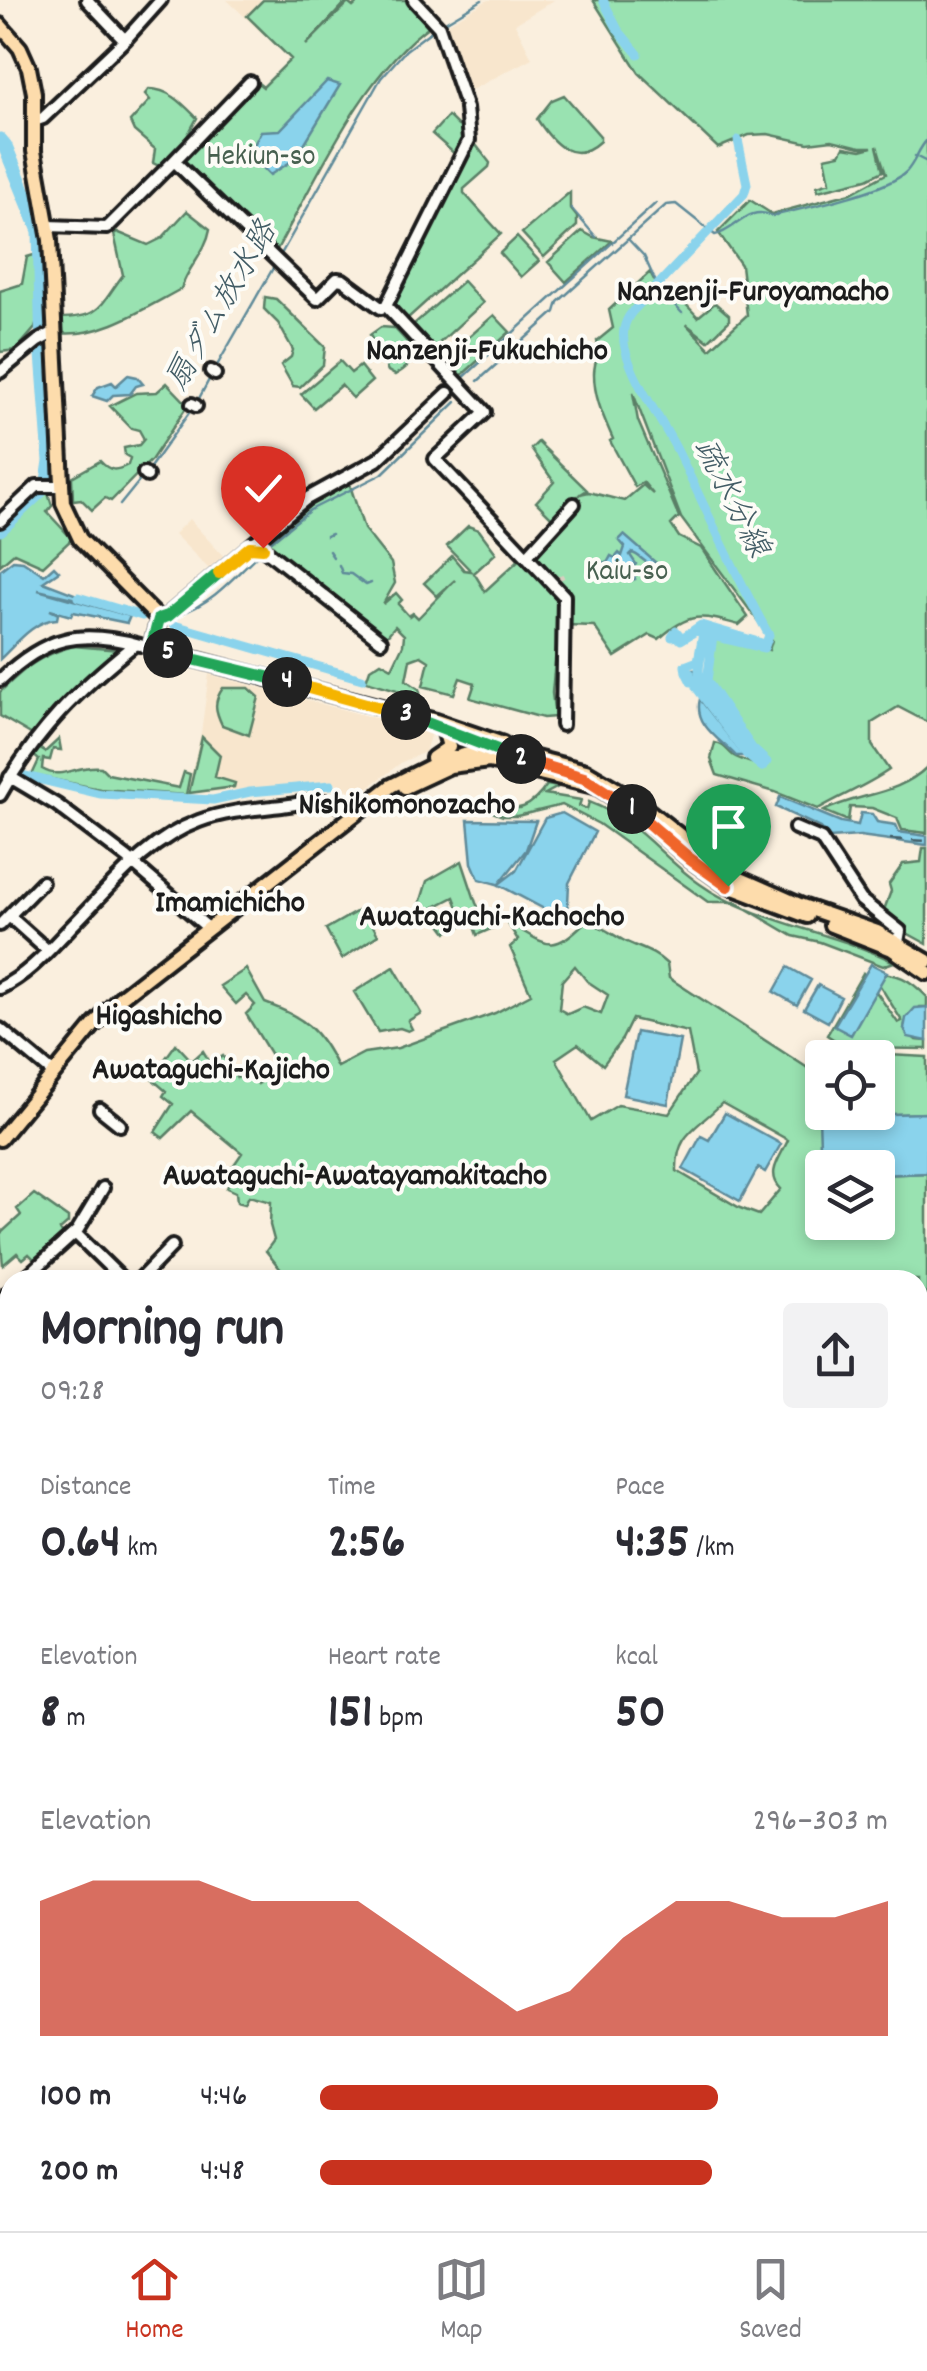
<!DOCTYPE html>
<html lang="en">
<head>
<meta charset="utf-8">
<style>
  :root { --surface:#fff; --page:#f2f2f3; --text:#2b2b33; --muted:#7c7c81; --line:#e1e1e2; --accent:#c8321e }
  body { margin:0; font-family:Dekko,"Klee One",sans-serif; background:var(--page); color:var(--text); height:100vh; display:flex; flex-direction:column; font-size:38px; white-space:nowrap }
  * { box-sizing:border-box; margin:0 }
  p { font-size:32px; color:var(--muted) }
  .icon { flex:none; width:55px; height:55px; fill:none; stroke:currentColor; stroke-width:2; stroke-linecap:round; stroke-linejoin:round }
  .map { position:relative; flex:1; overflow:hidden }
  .drawer { position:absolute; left:0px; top:1270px; width:928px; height:962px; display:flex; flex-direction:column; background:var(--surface); border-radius:30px 30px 0 0; box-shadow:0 5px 15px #0003 }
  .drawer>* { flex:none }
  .fabs { position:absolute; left:805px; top:1040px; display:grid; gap:20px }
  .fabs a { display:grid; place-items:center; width:90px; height:90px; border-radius:10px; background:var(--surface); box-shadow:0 5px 15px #0003; font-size:50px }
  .pin { position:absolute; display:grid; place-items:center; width:85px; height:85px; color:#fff; margin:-102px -42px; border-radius:50% 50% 50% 0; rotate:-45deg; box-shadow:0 0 10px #0007 }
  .pin .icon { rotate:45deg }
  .km { position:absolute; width:50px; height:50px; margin:-25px; border-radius:50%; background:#222; color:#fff; font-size:28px; line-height:50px; text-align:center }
  .round { display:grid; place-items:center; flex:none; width:105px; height:105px; border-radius:10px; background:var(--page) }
  .overview { display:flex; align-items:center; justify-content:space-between; height:170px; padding:0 40px }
  h1 { font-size:55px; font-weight:800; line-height:75px }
  .stats { display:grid; grid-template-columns:repeat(3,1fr); gap:15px; height:170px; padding:10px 40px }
  .stats div { display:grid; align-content:center }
  .stats b { font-size:50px; font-weight:800 }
  .stats small { font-size:28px; font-weight:400 }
  .stats p { font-size:28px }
  .chart { height:280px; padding:20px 40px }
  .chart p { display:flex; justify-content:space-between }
  .chart svg { width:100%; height:180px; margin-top:10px; fill:var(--accent); opacity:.7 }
  ul { padding:0 40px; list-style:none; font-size:32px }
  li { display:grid; grid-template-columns:160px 120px 1fr; align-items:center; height:75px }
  li i { height:25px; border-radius:12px; background:var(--accent) }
  .menu { display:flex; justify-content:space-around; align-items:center; height:140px; border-top:2px solid var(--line); background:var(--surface); font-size:28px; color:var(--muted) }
  .menu a { display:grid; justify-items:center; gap:5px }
  .menu .current { color:var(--accent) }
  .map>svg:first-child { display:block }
  .built { fill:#f8e6cd }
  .green { fill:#99e2b1; stroke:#5a7f66; stroke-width:2.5; fill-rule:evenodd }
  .water { fill:#8ad3ec; stroke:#5e8a99; stroke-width:2.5 }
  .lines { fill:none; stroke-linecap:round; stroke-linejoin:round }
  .stream { stroke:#5e8a99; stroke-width:2.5 }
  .canal { stroke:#8ad3ec; stroke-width:9 }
  .river { stroke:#8ad3ec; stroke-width:15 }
  .ferry { stroke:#425c65; stroke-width:2.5; stroke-dasharray:12 10; stroke-linecap:butt }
  .minor-tunnel { stroke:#d9cfc1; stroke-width:10; stroke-dasharray:10 5; stroke-linecap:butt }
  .minor-casing { stroke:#1c1c1c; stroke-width:18 }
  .major-casing { stroke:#1c1c1c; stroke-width:20 }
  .minor { stroke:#fdfcf7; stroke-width:10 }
  .major { stroke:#fddcac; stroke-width:12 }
  .split-1-casing { stroke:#fff; stroke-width:20 }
  .split-2-casing { stroke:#fff; stroke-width:20 }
  .split-3-casing { stroke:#fff; stroke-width:20 }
  .split-4-casing { stroke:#fff; stroke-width:20 }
  .split-5-casing { stroke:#fff; stroke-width:20 }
  .split-6-casing { stroke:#fff; stroke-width:20 }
  .split-7-casing { stroke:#fff; stroke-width:20 }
  .split-1 { stroke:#f0652b; stroke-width:12 }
  .split-2 { stroke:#f0652b; stroke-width:12 }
  .split-3 { stroke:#22a559; stroke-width:12 }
  .split-4 { stroke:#f5b400; stroke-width:12 }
  .split-5 { stroke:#22a559; stroke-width:12 }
  .split-6 { stroke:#22a559; stroke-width:12 }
  .split-7 { stroke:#f5b400; stroke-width:12 }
  .labels { text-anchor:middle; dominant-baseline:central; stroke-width:8; stroke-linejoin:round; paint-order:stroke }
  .park-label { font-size:30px; fill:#486150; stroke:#fdfcf7 }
  .neighbourhood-label { font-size:32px; font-weight:bold; fill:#1c1c1c; stroke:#fdfcf7 }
  .water-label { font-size:32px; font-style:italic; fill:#425c65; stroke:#fdfcf7 }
</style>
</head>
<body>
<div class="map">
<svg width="927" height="2231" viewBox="0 0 927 2231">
  <rect width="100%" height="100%" fill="#faefde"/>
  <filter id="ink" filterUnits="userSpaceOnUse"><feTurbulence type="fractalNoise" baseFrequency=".01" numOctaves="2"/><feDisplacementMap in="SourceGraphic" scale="20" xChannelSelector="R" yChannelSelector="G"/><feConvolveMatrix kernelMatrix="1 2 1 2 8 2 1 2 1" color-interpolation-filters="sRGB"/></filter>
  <g filter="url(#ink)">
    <!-- built -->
    <path class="built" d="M227 0H361L353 8 348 4 291 60Z
      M488 0H554L515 24 532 58 466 93 442 27Z
      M189 519 227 560 213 573 174 534Z
      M209 674 431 733 425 752 402 762 359 795 333 782 187 794 201 733Z"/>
    <!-- green -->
    <path class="green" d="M263 0H341L345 3 306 45 348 3 353 7 361 0H410L432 24C363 72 316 180 275 253L176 161 253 79 263 87 291 59 247 16Z
      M593 0H927V722L898 707 872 723V745L889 770C866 786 842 795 818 809L775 792 717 775 711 759 715 743C726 745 726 750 734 756 742 761 753 762 762 768L768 761 752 748 709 680 715 638 769 650 772 640 681 518 633 393 638 421 679 517 671 525 679 537 701 548 748 617 739 625C702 615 690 611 659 639L650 635 615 657 594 626 567 625 566 594 531 555 580 494 589 492 624 501 643 485 653 494 643 482 635 487 610 441 613 439C604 418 594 398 594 374 594 362 600 353 597 341L613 328 609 310 650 272 667 305 677 295 698 317 715 303 729 315V321L708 341 686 324 710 349 747 315 741 265 718 232 750 200 772 214 851 193 886 174 877 146 883 171 867 179 818 191 817 186 830 182 825 157 840 154 844 147 861 150 872 147H860L832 140 808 143 768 134 749 135 718 148 639 73Z
      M149 89C170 89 183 104 197 118L185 140 159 166 153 163 155 149 134 131 130 122 150 100 145 94Z
      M564 95 600 136V141C573 166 553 144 537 119L552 100Z
      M448 116 458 126 464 125 466 139 457 156 432 134Z
      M476 145 490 163 489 167 464 189V193L501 234 407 319 396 308 395 296 471 148Z
      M570 192V208L577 217V226L544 257 522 233Z
      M187 211 210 229C206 252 188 266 181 289 145 308 101 338 59 333L58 318C101 318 99 307 123 275L114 234 117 232 148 245 162 238Z
      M582 231 593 237 612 241 566 282 548 262Z
      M517 237 539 261 521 277 500 253Z
      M34 255 38 259V319L35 328 16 350 0 352V291L22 284 27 257Z
      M463 281 483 303 435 347 414 324Z
      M265 297 276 299 325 347 323 365 300 387 293 386 281 365 291 357 293 350 278 323 264 309Z
      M494 315 510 332 461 376 445 358Z
      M381 327 394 328C413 348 425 358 395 375L388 371 370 335Z
      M340 361 351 373 360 366 372 381 353 398 341 385 314 408 301 394Z
      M167 383 188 405 152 459 111 501 105 498 92 510 81 499 73 500 72 477 100 461C110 472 116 471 128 465L130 458 125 455 124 448 139 445 144 439 139 430 131 428 110 406 136 393 157 392Z
      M538 442 587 490 569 502 557 523 536 502 554 482 531 449Z
      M348 479 364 529 391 563 395 583 383 604 396 593 402 600 398 604 409 616 413 613 418 618 455 580 437 596 424 583 452 556 464 570 471 571 447 546 468 526 479 530 496 553 474 573 485 591 523 556 561 596 552 693 555 717 543 718 470 698 475 683 460 678 454 694 423 686 429 661 421 656 410 660 406 680 419 689 421 697 366 681 370 669 381 662 392 668 403 645 404 635 395 626 385 638 259 545 315 497Z
      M43 490H47L52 506 47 512 72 539 43 566 14 553 0 565V531Z
      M73 646 120 650 94 671 34 736 0 716V692C25 668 38 656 73 646Z
      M223 688H249L259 697 249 735 222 725C215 710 213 702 223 688Z
      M202 737 220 755 215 777 235 783 234 787 189 793Z
      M59 739 61 750 53 749 50 760 43 759 42 769C63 781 75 764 101 767L108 774 179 788 184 772 190 774 186 795 100 789 32 775 39 760 31 753 35 746 45 752Z
      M927 767V833L902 830 897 818 872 808 850 807 848 821 824 811C858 793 897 796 927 767Z
      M547 785 558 787 545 794 581 800 579 806 587 809 589 802C641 822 658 855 700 884 751 921 835 932 894 962L883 966 820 942 793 936 735 902H708L599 824 562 805 517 816H503L482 808C512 807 524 818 547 785Z
      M923 848H927V944L907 933 884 910 891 891 889 884 903 864 921 862Z
      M462 861 476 903 491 929 477 935 472 921 447 932 441 924 454 918 459 910 454 897 431 909 425 916 419 907 427 881Z
      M363 908 378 935 342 959 326 929Z
      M507 922C548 945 550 956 585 922 602 925 609 933 623 940 638 948 654 951 667 964L669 978 817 1074 822 1073V1112H878V1059L888 1055 927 1057V1113L820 1117 822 1222H878V1175L927 1173V2123L918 2125V1280H289L266 1251 274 1240 270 1225 271 1202 249 1196 245 1204 237 1202 236 1192 227 1188 232 1176 229 1172 242 1153 191 1111 163 1138 155 1132 173 1104 163 1096 166 1091 151 1078 176 1044 192 1061 203 1051 211 1064 223 1056 237 1078 251 1072 258 1084 267 1078 264 1072 276 1063 246 1014 255 1005 246 995 236 1004 220 986 246 969 265 1003C304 1017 319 1029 337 1067L364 1053 398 1048 495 1013 531 994 510 947 518 940ZM575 966 587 981 608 995 601 1014 583 1007 568 1014 559 1009 562 981ZM632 1019 688 1032 696 1074 669 1114 618 1105 591 1121 556 1059 578 1044 603 1065 622 1039ZM722 1103 788 1140C781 1157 765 1173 781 1189L759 1215 740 1208 677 1171C676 1133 697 1129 722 1103Z
      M394 967 421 1013 408 1021 412 1029 408 1031 400 1028 378 1032 354 992Z
      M863 973 898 1023 902 1021 872 973C897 972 910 979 927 997V1007H920L905 1023 904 1029 916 1040 927 1041V1049L847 1048 827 1035Z
      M34 1194 68 1218V1223L60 1230 63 1234 34 1259 29 1254 23 1259 17 1253 3 1265 0 1234 21 1215 17 1209Z
      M10 1295V1374L0 1364V1303Z
      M10 2022V2145L0 2158V2028Z"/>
    <!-- water -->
    <path class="water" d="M327 81 340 85 295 159 270 175 255 160 254 145 261 131 280 130Z
      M128 375 137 377 143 384 136 386 130 394 113 395 107 401 92 396 98 387 112 382 116 386Z
      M624 535 655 562 652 565C643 562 640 555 632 553L630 555 636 564 633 568 635 579 631 580 617 565 619 574 611 580 602 570 592 566 591 560 607 563 611 556 615 558 619 553 622 556 625 547 619 540Z
      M13 560 23 561 44 575 54 566 59 571 43 582 85 598V601L38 590 130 616 127 623 73 612 71 616 50 610 58 614 57 619C34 620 16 644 0 659V570Z
      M700 699 744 756H736C721 740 693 725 700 699Z
      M780 797 841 822 858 825 861 813 872 814 877 822 896 825 899 832 927 836V845L860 836 829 838 821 828 776 807Z
      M562 813 595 832 569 883 568 904 563 919 497 884 479 879 472 863 468 820 536 821 526 850 499 884 516 871 545 818Z
      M871 964 887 972 851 1035 834 1026Z
      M788 967 811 980 797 1005 774 992Z
      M818 985 841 997 828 1022 804 1009Z
      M927 1007V1041L908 1037 904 1029 906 1018 915 1008Z
      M636 1032 680 1040 668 1104 623 1095Z
      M725 1113 781 1144 765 1172 758 1168 740 1201 683 1169 701 1136 709 1140Z
      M927 1113V1173L878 1175V1168H822L821 1177 819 1116Z"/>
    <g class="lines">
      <!-- stream -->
      <path class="stream" d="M440 25 482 0
        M915 156 927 162
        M571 208 596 237
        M628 239 644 256 658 287 682 313
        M280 256 381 78 406 50 434 29
        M408 319 462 379 656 203
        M215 369 276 263
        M478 381 555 312 558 302 666 205 676 204 715 235C736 231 748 204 772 216 801 209 887 191 906 172 915 163 918 149 927 140
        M196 404 211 376
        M146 473 191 410
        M120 505 141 479
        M326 536 331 534
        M268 544 310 510 382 474 456 402
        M329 551 333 557
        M339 565 342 573 351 574 366 585 371 583
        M179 614C212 604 234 577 258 554
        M686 670H699
        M688 676 698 671
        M0 1876 10 1887
        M918 2049 927 2037
        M902 2227 906 2231
        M456 2231 466 2222"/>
      <!-- canal -->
      <path class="canal" d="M603 0 618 30 638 54
        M738 140 747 184 744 194 632 312C623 323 622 334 625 348 634 384 660 417 677 450 708 512 735 575 769 635L765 646 708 631C705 643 699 658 699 671 699 694 747 749 764 764
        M78 597 142 616
        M174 625 362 679
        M701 625 765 644 764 648 713 636 707 681 752 748 767 762 762 767 747 755 696 687V679L693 678 691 682 687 674 690 673 686 672 685 666 698 661 703 633 696 631 681 640 677 636 672 637 676 631 682 638Z
        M17 774 101 794 213 800 250 792 331 785"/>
      <!-- river -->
      <path class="river" d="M0 140 5 146 40 231 43 354 51 461 48 481 41 490 0 529"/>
      <!-- ferry -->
      <path class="ferry" d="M890 839 927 841"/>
      <!-- minor-tunnel -->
      <path class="minor-tunnel" d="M558 576 560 580"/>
      <!-- minor casing -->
      <g class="minor-casing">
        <path id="minor" d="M87 0 125 40
          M414 0 439 27 465 103
          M250 82 174 161 317 299 337 279 343 280 381 308 386 306
          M466 108 469 140 386 306 485 412 435 459 564 596 562 725
          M34 121 43 118 125 40 161 0
          M48 226 107 228 174 161
          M211 371 215 374
          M0 372 38 341 53 333
          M192 404 196 406
          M144 473 147 476
          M245 473 285 517
          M0 521 37 486H62
          M251 547 263 548 381 641
          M527 556 574 504
          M159 619 168 615 306 499 377 460 448 393
          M0 680C46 636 79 629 140 645
          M10 777 57 805 127 858 208 928
          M0 795C37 730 78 690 135 644
          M795 828 821 839 861 900 900 931 898 942
          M9 916 48 951
          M0 925 42 882
          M0 988C28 975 49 950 70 928 109 889 145 841 199 821 225 811 255 809 282 806 312 802 330 794 355 815
          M0 1029 54 1074
          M100 1109 120 1125
          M75 1233 123 1280
          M23 1280 77 1231 103 1188
          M139 1280 172 1246
          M0 1300 10 1291
          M0 1370 10 1381
          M0 1691 10 1683
          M0 1807 10 1821
          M0 1933 10 1927
          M396 2222 403 2231
          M187 2231 194 2222
          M212 2231 219 2222
          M836 2231H854"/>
      </g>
      <!-- major casing -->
      <g class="major-casing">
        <path id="major" d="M0 25 20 48 29 68 34 93V151L50 240 63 503 80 539 159 619 151 648 436 721 503 744
          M433 758 449 747 444 729
          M405 787 450 766 489 761 598 787 637 812 690 859 728 886 807 916
          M831 925 892 949 927 973
          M0 1139 94 1025 120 998 391 786 439 762 493 747 586 771 635 800 727 873 802 906 877 932 927 961"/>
      </g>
      <!-- minor -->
      <use href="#minor" class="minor"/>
      <!-- major -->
      <use href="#major" class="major"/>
    </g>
  </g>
  <g class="lines" filter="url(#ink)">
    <!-- split-1 casing -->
    <g class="split-1-casing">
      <path id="split-1" d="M632 809 690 859 728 886"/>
    </g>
    <!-- split-2 casing -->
    <g class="split-2-casing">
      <path id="split-2" d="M521 759 584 778 632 809"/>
    </g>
    <!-- split-3 casing -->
    <g class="split-3-casing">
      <path id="split-3" d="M406 715 521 759"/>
    </g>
    <!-- split-4 casing -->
    <g class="split-4-casing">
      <path id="split-4" d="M287 682 406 715"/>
    </g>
    <!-- split-5 casing -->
    <g class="split-5-casing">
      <path id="split-5" d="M168 653 287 682"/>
    </g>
    <!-- split-6 casing -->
    <g class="split-6-casing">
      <path id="split-6" d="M168 653 151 648 159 619 168 616 219 573"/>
    </g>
    <!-- split-7 casing -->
    <g class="split-7-casing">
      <path id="split-7" d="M219 573 250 547 263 548"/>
    </g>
    <!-- split-1 -->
    <use href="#split-1" class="split-1"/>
    <!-- split-2 -->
    <use href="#split-2" class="split-2"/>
    <!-- split-3 -->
    <use href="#split-3" class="split-3"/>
    <!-- split-4 -->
    <use href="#split-4" class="split-4"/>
    <!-- split-5 -->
    <use href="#split-5" class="split-5"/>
    <!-- split-6 -->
    <use href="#split-6" class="split-6"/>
    <!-- split-7 -->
    <use href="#split-7" class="split-7"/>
  </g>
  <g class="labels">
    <!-- park labels -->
    <g class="park-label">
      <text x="261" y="158">Hekiun-so</text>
      <text x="627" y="573">Kaiu-so</text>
    </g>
    <!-- neighbourhood labels -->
    <g class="neighbourhood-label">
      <text x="753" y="294">Nanzenji-Furoyamacho</text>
      <text x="487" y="353">Nanzenji-Fukuchicho</text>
      <text x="407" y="807">Nishikomonozacho</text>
      <text x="230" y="905">Imamichicho</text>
      <text x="492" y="919">Awataguchi-Kachocho</text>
      <text x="159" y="1018">Higashicho</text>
      <text x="211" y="1072">Awataguchi-Kajicho</text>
      <text x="355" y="1178">Awataguchi-Awatayamakitacho</text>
    </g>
    <!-- water labels -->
    <g class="water-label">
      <text transform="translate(224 307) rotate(-60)">扇ダム放水路</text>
      <text transform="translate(729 499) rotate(63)">疏水分線</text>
    </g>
  </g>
</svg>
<div class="fabs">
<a><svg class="icon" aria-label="locate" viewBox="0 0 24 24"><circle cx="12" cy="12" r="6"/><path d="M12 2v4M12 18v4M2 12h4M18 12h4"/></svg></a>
<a><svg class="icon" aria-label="layers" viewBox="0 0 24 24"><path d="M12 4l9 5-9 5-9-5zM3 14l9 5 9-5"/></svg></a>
</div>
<div class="pin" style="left:728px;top:886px;background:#1e9e55"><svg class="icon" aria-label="arrive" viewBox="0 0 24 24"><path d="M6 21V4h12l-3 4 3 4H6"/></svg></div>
<div class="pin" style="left:263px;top:548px;background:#d93025"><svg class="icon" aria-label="check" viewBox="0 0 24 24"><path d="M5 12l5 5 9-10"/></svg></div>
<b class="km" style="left:632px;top:809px">1</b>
<b class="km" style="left:521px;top:759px">2</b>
<b class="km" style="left:406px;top:715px">3</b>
<b class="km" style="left:287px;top:682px">4</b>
<b class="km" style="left:168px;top:653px">5</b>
<section class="drawer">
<div class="overview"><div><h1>Morning run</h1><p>09:28</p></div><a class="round"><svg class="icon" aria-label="share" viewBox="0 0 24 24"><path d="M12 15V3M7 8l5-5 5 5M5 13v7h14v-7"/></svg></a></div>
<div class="stats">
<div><p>Distance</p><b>0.64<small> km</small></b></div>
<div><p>Time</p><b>2:56</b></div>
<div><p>Pace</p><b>4:35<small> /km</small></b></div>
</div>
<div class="stats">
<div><p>Elevation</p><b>8<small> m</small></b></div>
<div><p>Heart rate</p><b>151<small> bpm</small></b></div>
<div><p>kcal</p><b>50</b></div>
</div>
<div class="chart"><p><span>Elevation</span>296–303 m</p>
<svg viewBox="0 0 160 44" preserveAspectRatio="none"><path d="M0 44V11L10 6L20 6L30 6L40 11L50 11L60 11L70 20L80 29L90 38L100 33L110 20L120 11L130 11L140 15L150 15L160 11V44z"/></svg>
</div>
<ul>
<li><b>100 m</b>4:46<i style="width:70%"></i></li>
<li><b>200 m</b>4:48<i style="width:69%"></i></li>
</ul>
</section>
</div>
<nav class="menu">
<a class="current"><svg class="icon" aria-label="home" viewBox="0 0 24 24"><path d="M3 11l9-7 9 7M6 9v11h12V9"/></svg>Home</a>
<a><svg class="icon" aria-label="map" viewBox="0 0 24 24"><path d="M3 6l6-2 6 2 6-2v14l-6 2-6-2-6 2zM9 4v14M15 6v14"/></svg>Map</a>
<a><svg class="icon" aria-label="saved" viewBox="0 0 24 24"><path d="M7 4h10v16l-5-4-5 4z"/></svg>Saved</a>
</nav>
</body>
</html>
